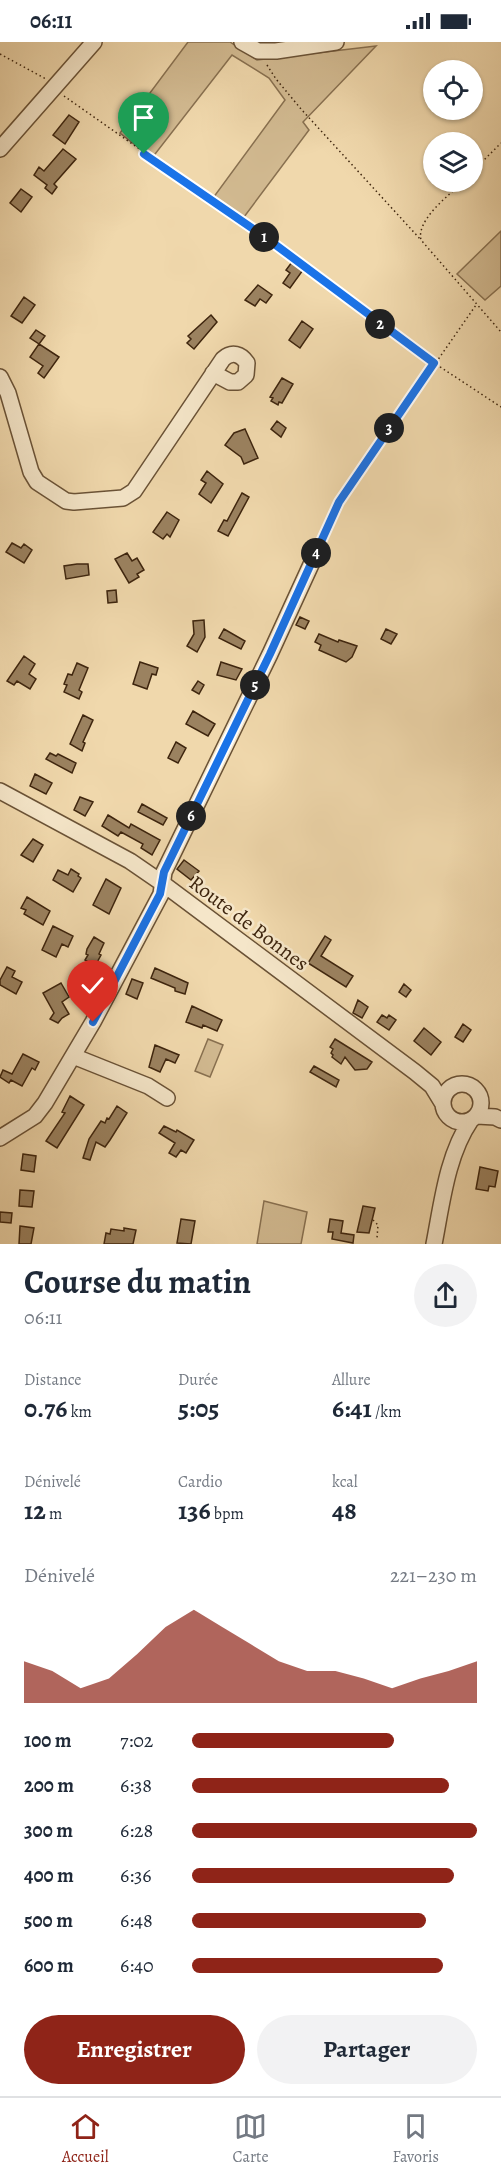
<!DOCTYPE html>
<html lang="fr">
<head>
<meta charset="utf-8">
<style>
  :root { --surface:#fff; --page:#f2f2f3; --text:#1f2937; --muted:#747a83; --line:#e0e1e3; --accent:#8f2418 }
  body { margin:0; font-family:Alegreya,serif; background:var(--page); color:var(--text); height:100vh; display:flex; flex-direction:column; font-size:22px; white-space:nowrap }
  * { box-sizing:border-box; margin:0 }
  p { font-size:20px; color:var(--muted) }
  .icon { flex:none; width:33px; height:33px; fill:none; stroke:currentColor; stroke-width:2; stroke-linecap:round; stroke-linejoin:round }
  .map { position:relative; height:1202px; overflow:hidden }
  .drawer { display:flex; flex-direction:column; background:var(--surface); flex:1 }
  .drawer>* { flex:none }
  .tools { position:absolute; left:423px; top:18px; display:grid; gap:12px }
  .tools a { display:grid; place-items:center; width:60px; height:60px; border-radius:50%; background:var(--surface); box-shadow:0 2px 4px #0004; font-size:30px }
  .pin { position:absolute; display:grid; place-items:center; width:51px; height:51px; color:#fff; margin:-62px -26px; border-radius:50% 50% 50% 0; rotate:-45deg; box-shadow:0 0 6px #0007 }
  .pin .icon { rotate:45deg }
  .km { position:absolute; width:30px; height:30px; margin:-15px; border-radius:50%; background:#222; color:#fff; font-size:16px; line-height:30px; text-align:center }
  .round { display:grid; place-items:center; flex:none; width:63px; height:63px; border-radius:32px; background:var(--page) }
  .headline { display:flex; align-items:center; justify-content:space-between; height:102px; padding:0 24px }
  h1 { font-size:33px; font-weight:700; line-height:45px }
  .figures { display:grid; grid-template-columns:repeat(3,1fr); gap:9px; height:102px; padding:6px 24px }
  .figures div { display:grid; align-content:center }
  .figures b { font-size:26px; font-weight:700 }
  .figures small { font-size:16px; font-weight:400 }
  .figures p { font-size:16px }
  .chart { height:168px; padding:12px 24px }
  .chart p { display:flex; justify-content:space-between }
  .chart svg { width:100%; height:108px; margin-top:6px; fill:var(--accent); opacity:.7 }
  .action { display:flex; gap:12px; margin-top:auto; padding:12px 24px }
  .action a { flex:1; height:69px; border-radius:36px; background:var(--accent); color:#fff; font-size:24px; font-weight:700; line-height:69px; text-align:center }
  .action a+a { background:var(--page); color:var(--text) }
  ul { padding:0 24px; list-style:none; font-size:20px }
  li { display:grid; grid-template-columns:96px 72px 1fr; align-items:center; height:45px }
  li i { height:15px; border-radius:8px; background:var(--accent) }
  .status { display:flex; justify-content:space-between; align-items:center; height:42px; padding:0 30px; background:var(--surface); direction:ltr }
  .status svg { height:16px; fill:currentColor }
  .tabs { display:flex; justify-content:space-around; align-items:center; height:84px; border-top:2px solid var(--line); background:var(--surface); font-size:16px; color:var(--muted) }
  .tabs a { display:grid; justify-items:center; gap:3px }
  .tabs .current { color:var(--accent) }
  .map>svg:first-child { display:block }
  .green { fill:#d2ba91; stroke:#887050; stroke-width:1.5 }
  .building { fill:#9b8260; stroke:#3e250e; stroke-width:1.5 }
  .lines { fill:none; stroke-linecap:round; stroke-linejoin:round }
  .minor-casing { stroke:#6a5236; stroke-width:18 }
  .path { stroke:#3e250e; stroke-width:1.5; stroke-dasharray:1.5 3; stroke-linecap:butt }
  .minor { stroke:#f5e6c9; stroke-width:15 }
  .route-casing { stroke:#fff; stroke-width:12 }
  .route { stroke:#1a73e8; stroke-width:8 }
  .labels { text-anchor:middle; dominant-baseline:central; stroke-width:5; stroke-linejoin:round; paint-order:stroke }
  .street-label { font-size:21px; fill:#3e250e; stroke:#f5e6c9 }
</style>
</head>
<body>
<div class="status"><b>06:11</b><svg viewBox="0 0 49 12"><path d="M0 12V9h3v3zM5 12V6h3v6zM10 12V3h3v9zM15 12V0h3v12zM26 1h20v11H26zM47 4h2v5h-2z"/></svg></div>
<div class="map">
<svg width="501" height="1202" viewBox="0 0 501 1202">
  <rect width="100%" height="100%" fill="#f0d8ac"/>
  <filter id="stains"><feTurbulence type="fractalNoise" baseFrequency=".00333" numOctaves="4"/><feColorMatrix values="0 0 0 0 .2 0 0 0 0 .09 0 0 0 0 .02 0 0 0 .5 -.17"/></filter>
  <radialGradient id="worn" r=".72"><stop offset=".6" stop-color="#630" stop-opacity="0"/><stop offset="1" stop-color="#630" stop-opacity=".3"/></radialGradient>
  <!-- green -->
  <path class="green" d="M188 0H230L257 18 376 4 303 80 309 88 244 175 213 156 285 58 269 36 232 13 152 116 120 91Z
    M501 189V244L485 258 457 232Z
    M208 997 223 1003 210 1035 195 1029Z
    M264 1159 307 1170 301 1202H257Z"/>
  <!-- building -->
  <path class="building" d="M69 73 79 80 65 102 53 93Z
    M63 107 76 117 54 142 57 145 52 152 45 146 47 143 34 133 39 125 44 129Z
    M21 147 32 155 21 170 10 161Z
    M292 220 303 228 290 246 283 241 290 231 286 228Z
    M258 243 272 253 266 261 260 257 255 264 245 258Z
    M24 255 35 263 22 281 11 274Z
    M211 273 217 280 194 307 187 301 191 297 188 294Z
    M302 279 313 287 300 306 289 298Z
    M36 288 45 294 39 302 59 315 44 336 38 331 43 324 30 315 39 302 30 296Z
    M282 336 293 342 282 361 279 360 278 363 271 359 273 356 270 355Z
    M277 379 286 386 281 395 271 387Z
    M245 387 258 416 244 422 241 415 225 403 234 391Z
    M207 429 223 442 211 461 199 452 206 441 201 438Z
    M242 451 249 455 228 494 218 489 224 478 227 479Z
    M167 470 179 478 170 495 167 492 163 497 153 490Z
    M12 501 21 506 24 502 32 508 24 521 6 510Z
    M127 511 132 519 137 516 144 528 137 532 139 535 129 541 115 517Z
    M77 522H88L89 533 66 537 64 524Z
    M116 548 117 560 108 561 107 549Z
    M300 575 309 579 305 587 296 583Z
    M204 578 205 595 197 610 187 604 194 592 193 579Z
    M224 587 245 599 241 607 219 596Z
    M386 587 397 592 391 602 381 597Z
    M319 592 338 600 339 598 357 604 352 615 346 620 319 608 321 603 315 600Z
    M24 614 35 622 29 632 36 637 30 647 17 639 14 643 7 639Z
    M140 620 158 626 156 633 152 632 147 647 133 642Z
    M221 620 242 627 236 638 217 633Z
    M77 621 88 626 79 648 82 650 79 657 64 650 67 643 64 642 68 632 72 633Z
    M198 639 204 643 199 652 192 648Z
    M193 669 215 682 208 694 186 682Z
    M83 673 93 678 83 700 85 701 82 709 70 702Z
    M176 700 186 706 178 721 168 716Z
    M50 711 56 714 58 712 76 721 72 731 46 717Z
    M35 732 52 741 46 752 30 744Z
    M80 755 93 760 85 774 74 768Z
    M142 762 167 776 163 783 138 770Z
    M108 773 129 786 131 782 160 798 152 813 141 806 143 802 121 790 118 794 102 784Z
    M33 797 43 803 33 820 21 813Z
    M184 818 199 829 191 838 177 827Z
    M71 827 79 832 78 834 81 836 73 850 53 838 58 828 68 833Z
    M106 837 121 846 109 872 93 863Z
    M27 855 50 869 43 883 24 872 26 868 21 866Z
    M53 884 73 894 68 905 62 902 56 915 42 908Z
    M325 894 331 898 321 914 353 934 346 945 308 921Z
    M94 895 104 901 99 912 101 913 95 924 85 918 88 913 86 912 87 907Z
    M7 925 15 929 12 935 22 940 16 952 0 943V938Z
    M155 926 188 941 185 952 175 949V946L151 936Z
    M132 937 143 941 137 957 126 952Z
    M61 941 69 955 62 960 69 972 62 976 58 981 50 977 54 971 43 951Z
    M404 942 411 948 406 955 399 950Z
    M358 958 368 965 362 976 353 971Z
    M192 964 222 978 217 989 203 983 202 986 186 980Z
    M382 973 387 976 389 973 396 978 389 988 377 980Z
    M463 982 471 988 463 1000 455 995Z
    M424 986 441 1000 431 1013 414 999Z
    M335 997 372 1020 367 1027 355 1028 345 1015 341 1022 332 1015 333 1013 331 1011 333 1007 330 1005Z
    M155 1003 179 1013 175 1021 166 1017 160 1030 149 1025Z
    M23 1012 39 1020 35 1028 32 1026 22 1044 11 1038 9 1041 0 1035 3 1028 12 1032Z
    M314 1024 339 1038 336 1045 310 1030Z
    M70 1054 84 1063 57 1106 46 1099 65 1071 62 1070Z
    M117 1064 127 1071 110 1098 105 1105 96 1100 90 1118 83 1116 89 1097 101 1079 105 1081 107 1076 109 1077Z
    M164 1084 176 1090 177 1088 194 1098 186 1111 181 1108 176 1115 169 1111 175 1101 159 1091Z
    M23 1112 36 1114 34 1130 21 1128Z
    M480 1125 498 1129 495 1145 489 1144 488 1149 476 1147Z
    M20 1148 34 1149 32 1165 19 1164Z
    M363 1164 375 1166 369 1191 357 1190Z
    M0 1170 12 1171 11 1181 0 1180Z
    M181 1177 195 1179 191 1202 177 1201Z
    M330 1177 343 1179 341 1191 354 1193 353 1201 332 1197 333 1190H328Z
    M20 1184 34 1186 31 1202H19Z
    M124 1186 136 1188 133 1202H104L106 1191 110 1192 111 1187 124 1189Z"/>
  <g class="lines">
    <!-- minor casing -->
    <g class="minor-casing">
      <path id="minor" d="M242 0 258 9H276L336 0
        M0 107 94 0
        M0 335 8 351 31 430 37 440 66 459 74 460 123 456 134 449 223 317C232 309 241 312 247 321L246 333 238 340H230L213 331
        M0 749 130 819 162 841 415 1030 432 1044 443 1062
        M73 1014 148 1044 167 1056
        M443 1061a19 19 0 1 1 38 0a19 19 0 1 1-38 0Z
        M477 1074 495 1075 501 1078
        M0 1096 35 1074 45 1061 93 980 161 852 164 830 270 612 314 516
        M434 1202C442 1161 447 1113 471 1078"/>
    </g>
    <!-- path -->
    <path class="path" d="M0 12 46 37
      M267 23 276 37 301 67 421 198
      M64 54 265 195 416 309 501 365
      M472 130 501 101
      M463 140C449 153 416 178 421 198L501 290
      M318 506 339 460 476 263
      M373 1178 378 1183 377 1196"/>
    <!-- minor -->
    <use href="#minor" class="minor"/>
  </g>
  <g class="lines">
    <!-- route casing -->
    <g class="route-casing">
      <path id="route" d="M93 980 160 852 164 830 270 612 339 460 434 321 265 195 144 112"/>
    </g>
    <!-- route -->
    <use href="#route" class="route"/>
  </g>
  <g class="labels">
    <!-- street labels -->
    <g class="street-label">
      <text transform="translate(249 881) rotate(37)">Route de Bonnes</text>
    </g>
  </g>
  <rect width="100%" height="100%" filter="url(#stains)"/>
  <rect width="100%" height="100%" fill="url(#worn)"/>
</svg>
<div class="tools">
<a><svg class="icon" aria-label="locate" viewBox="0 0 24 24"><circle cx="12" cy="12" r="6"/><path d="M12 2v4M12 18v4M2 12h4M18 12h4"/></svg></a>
<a><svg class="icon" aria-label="layers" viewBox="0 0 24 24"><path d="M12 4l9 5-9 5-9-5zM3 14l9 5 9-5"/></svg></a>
</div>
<div class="pin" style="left:144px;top:112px;background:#1e9e55"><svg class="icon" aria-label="arrive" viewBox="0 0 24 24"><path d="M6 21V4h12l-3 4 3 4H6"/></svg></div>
<div class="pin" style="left:93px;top:980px;background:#d93025"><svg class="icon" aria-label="check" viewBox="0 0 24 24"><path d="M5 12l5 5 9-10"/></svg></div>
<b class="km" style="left:264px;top:195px">1</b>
<b class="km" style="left:380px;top:282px">2</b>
<b class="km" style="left:389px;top:386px">3</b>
<b class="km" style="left:316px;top:511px">4</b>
<b class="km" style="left:255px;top:643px">5</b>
<b class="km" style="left:191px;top:774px">6</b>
</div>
<section class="drawer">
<div class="headline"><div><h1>Course du matin</h1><p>06:11</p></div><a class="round"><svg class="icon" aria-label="share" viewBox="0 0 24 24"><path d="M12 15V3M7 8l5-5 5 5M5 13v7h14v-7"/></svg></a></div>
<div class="figures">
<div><p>Distance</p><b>0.76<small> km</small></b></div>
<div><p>Durée</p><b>5:05</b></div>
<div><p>Allure</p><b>6:41<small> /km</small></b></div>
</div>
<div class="figures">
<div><p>Dénivelé</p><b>12<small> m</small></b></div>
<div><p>Cardio</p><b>136<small> bpm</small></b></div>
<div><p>kcal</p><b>48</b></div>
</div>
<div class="chart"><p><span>Dénivelé</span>221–230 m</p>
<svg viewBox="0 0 160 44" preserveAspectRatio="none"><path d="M0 44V27L10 31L20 38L30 34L40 24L50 13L60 6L70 13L80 20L90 27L100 31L110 31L120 34L130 38L140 34L150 31L160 27V44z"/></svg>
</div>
<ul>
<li><b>100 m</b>7:02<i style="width:71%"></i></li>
<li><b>200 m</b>6:38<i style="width:90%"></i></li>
<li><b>300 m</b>6:28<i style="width:100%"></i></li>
<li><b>400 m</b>6:36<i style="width:92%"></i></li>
<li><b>500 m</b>6:48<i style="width:82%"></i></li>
<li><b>600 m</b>6:40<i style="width:88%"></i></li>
</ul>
<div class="action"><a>Enregistrer</a><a>Partager</a></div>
</section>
<nav class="tabs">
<a class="current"><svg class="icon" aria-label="home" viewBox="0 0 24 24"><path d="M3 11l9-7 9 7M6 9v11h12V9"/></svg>Accueil</a>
<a><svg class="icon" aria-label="map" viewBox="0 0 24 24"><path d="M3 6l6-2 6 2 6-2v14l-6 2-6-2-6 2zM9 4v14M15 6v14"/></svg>Carte</a>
<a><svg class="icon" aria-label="saved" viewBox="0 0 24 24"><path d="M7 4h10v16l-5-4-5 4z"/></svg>Favoris</a>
</nav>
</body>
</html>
